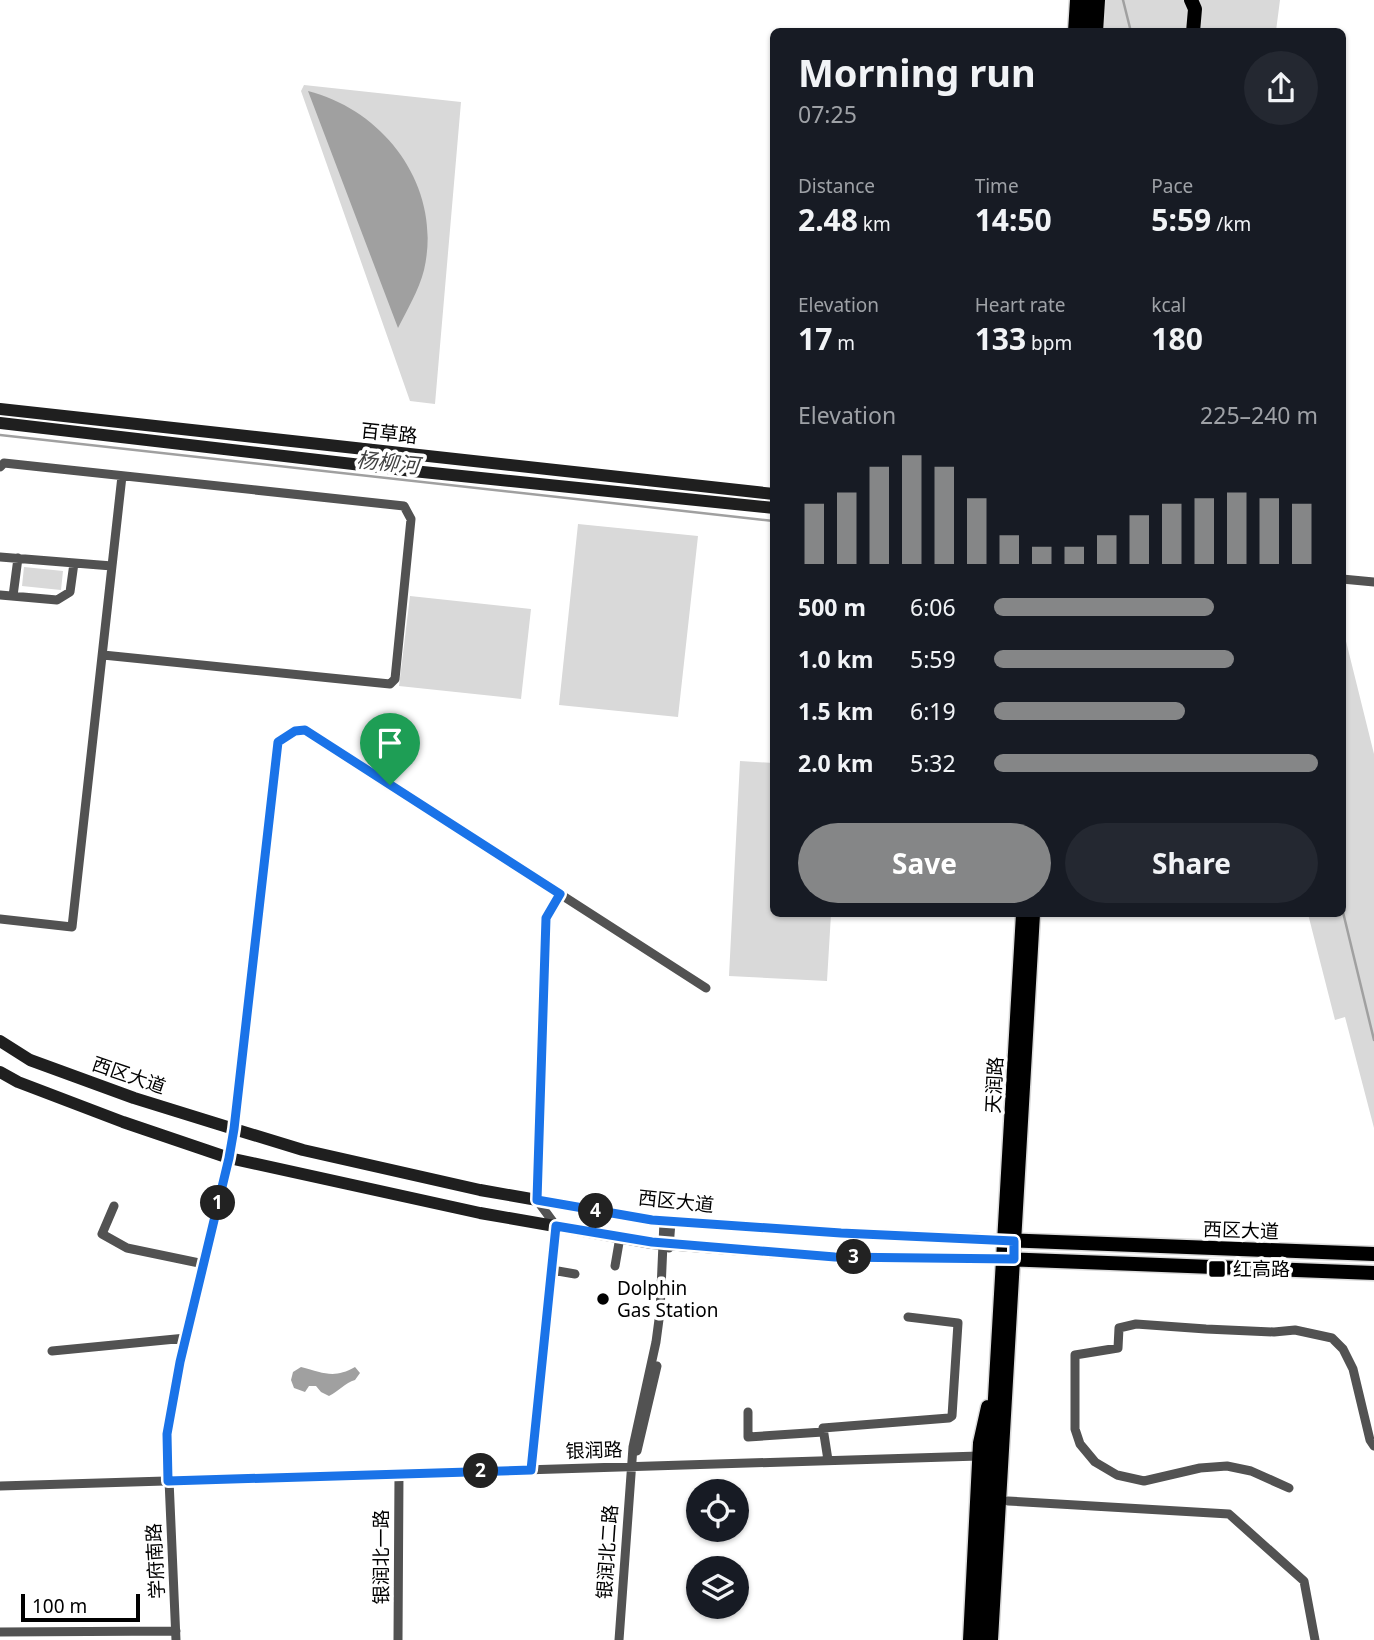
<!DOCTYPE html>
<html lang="en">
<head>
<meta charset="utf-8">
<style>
  :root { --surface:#171b24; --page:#242831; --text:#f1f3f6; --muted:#9ea1a6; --accent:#858687 }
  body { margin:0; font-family:"Noto Sans","Noto Sans SC",sans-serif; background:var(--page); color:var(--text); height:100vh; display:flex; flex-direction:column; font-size:26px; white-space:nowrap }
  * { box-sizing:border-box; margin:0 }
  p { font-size:23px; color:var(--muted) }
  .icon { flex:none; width:38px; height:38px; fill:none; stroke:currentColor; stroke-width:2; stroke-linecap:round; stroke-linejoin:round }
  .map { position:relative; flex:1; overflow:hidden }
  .panel { position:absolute; left:770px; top:28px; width:576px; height:889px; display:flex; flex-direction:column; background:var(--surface); border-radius:10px; box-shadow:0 2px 5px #0004 }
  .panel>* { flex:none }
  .tools { position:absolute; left:686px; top:1479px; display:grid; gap:14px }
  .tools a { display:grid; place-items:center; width:63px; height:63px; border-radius:50%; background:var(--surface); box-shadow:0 2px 5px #0004; font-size:35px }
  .scale { position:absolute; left:21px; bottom:18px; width:119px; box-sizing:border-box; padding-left:7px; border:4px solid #000; border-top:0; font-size:19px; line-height:24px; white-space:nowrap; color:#000; -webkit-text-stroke:5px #fff; paint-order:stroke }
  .pin { position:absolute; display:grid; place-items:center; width:60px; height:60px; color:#fff; margin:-72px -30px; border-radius:50% 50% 50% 0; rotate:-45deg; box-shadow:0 0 7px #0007 }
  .pin .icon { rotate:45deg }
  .km { position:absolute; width:35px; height:35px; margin:-18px; border-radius:50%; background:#222; color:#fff; font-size:19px; line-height:35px; text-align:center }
  .round { display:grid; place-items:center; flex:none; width:74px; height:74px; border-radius:37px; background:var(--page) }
  .summary { display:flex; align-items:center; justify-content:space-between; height:119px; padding:0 28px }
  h1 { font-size:38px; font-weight:700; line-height:52px }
  .metrics { display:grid; grid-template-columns:repeat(3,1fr); gap:10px; height:119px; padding:7px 28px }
  .metrics div { display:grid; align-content:center }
  .metrics b { font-size:30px; font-weight:700 }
  .metrics small { font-size:19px; font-weight:400 }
  .metrics p { font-size:19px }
  .chart { height:196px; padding:14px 28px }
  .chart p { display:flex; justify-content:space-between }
  .chart svg { width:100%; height:126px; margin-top:7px; stroke:var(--accent); stroke-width:6 }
  .action { display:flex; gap:14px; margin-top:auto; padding:14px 28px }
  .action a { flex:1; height:80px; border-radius:42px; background:var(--accent); color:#fff; font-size:28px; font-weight:700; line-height:80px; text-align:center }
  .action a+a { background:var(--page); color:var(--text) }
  ul { padding:0 28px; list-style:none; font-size:23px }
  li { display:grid; grid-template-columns:112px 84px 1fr; align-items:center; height:52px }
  li i { height:18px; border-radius:9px; background:var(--accent) }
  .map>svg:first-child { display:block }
  .green { fill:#d9d9d9 }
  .water { fill:#a0a0a0 }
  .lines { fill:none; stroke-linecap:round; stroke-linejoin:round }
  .stream { stroke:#a0a0a0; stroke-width:2.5 }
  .primary-casing { stroke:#dbdbdb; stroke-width:17 }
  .street { stroke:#525252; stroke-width:9 }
  .secondary { stroke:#1f1f1f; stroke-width:12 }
  .primary { stroke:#000; stroke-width:14 }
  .route-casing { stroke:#fff; stroke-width:14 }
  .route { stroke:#1a73e8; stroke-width:9 }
  .poi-dot { fill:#000; stroke:#fff; stroke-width:2.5 }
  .labels { text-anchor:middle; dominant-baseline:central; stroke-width:7; stroke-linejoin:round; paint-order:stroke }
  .street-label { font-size:19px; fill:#000; stroke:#fff }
  .poi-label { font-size:19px; fill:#000; stroke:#fff; text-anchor:start }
  .water-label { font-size:21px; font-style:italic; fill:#414141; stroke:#fff }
</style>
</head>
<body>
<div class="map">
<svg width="1374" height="1640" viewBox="0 0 1374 1640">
  <rect width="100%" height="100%" fill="#fff"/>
  <!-- green -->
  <path class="green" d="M1104 0H1280L1276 31 1102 32Z
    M304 85 461 102 435 404 410 401 301 91Z
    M578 524 698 536 678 717 559 705Z
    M24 567 63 571 61 590 22 586Z
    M410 596 531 609 521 699 399 686Z
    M1342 625 1374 754V1128L1345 1017 1335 1020 1308 914H1342Z
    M740 761 773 763 774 914H831L827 981 729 976Z"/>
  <!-- water -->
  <path class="water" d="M308 91C386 111 443 188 424 270 419 290 407 310 398 328Z
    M301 1367C324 1373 334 1379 355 1367L360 1373 355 1380C345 1383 339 1391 329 1396L321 1392 316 1386H309L305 1392 294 1388 291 1380 293 1372Z"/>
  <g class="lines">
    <!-- stream -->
    <path class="stream" d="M1123 0 1131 32
      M0 435 774 521
      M1342 908 1374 1040"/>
    <!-- primary casing -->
    <g class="primary-casing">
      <path id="primary" d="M1191 0 1195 9 1193 32
        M1075 32 1077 0
        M1085 32 1087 0
        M1096 32 1098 0
        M1005 1240 1374 1254
        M1004 1259 1374 1273
        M970 1640 980 1443 988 1407
        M981 1640 1023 914
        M991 1640 1033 914"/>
    </g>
    <!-- street -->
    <path class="street" d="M0 467 4 463 404 506 411 519 395 679 390 684 103 655
      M0 557 112 566 72 927 0 919
      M112 566 122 476
      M1342 579 1374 582
      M0 595 57 600 70 592 74 563
      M13 596 18 558
      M114 1206 102 1234 127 1248 204 1264
      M669 1248 671 1222
      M615 1266 620 1237
      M552 1270 575 1274
      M52 1351 186 1338
      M748 1412V1437L823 1432
      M637 1451 657 1366
      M828 1460 823 1428 949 1418 952 1416 958 1323 908 1317
      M531 1470 556 1226 537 1200 546 918 557 896 560 894
      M0 1486 979 1456
      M1289 1488 1251 1471 1227 1466 1200 1468 1144 1481 1117 1475 1095 1462 1080 1444 1075 1429V1355L1118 1348 1119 1328 1136 1324 1206 1329 1274 1332 1295 1330 1332 1338 1343 1349 1353 1369 1370 1440 1374 1446
      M1008 1501 1229 1514 1304 1581 1315 1640
      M0 1632 176 1631
      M176 1640 167 1434 180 1362 229 1158 278 742 295 731 305 730 706 988
      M398 1640 399 1474
      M619 1640 633 1447 656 1342 660 1312 664 1221"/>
    <!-- secondary -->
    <path class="secondary" d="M0 409 774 494
      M0 423 413 471 774 508
      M0 1041 30 1060 134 1098 234 1129 303 1150 480 1190 651 1220 841 1233 1004 1240
      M0 1072 18 1082 123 1122 229 1158 480 1213 652 1243 835 1257 1003 1259"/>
    <!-- primary -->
    <use href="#primary" class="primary"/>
  </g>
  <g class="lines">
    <!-- route casing -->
    <g class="route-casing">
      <path id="route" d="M305 730 560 894 546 918 537 1200 652 1220 841 1233 1014 1241V1259L835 1257 652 1242 556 1226 531 1470 168 1481 167 1434 180 1362 229 1158 234 1129 278 742 295 731Z"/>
    </g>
    <!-- route -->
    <use href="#route" class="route"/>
  </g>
  <!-- markers -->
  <g class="poi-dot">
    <rect x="1208" y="1260" width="18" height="18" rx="3.5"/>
    <circle cx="603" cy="1299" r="7"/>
  </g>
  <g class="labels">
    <!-- street labels -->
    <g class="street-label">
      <text transform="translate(389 433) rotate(6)">百草路</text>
      <text transform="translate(129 1075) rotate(19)">西区大道</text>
      <text transform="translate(994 1085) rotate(-87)">天润路</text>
      <text transform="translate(676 1201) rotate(6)">西区大道</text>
      <text transform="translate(1241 1230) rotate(2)">西区大道</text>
      <text transform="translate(594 1450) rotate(-2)">银润路</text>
      <text transform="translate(607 1552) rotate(-86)">银润北二路</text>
      <text transform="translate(381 1557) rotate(-90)">银润北一路</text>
      <text transform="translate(155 1561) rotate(-93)">学府南路</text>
    </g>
    <!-- poi labels -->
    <g class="poi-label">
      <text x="1233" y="1269">红高路</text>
      <text x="617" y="1288">Dolphin<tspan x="617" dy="22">Gas Station</tspan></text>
    </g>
    <!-- water labels -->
    <g class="water-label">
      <text transform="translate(388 462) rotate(6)">杨柳河</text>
    </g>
  </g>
</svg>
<div class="tools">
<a><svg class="icon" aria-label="locate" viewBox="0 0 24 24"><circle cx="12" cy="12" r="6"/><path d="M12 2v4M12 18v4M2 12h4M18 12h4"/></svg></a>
<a><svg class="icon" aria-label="layers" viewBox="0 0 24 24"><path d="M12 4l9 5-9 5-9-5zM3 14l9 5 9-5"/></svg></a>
</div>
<div class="scale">100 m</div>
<div class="pin" style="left:390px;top:785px;background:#1e9e55"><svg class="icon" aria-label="arrive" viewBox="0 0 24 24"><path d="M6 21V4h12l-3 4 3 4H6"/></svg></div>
<b class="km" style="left:218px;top:1203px">1</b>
<b class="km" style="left:481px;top:1471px">2</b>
<b class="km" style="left:854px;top:1257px">3</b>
<b class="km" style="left:596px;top:1211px">4</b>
<section class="panel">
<div class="summary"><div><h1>Morning run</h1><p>07:25</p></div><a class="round"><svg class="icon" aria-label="share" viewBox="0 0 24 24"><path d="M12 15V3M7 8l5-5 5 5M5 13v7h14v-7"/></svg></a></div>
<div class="metrics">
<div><p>Distance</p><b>2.48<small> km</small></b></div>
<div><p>Time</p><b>14:50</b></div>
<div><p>Pace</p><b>5:59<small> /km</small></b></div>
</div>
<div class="metrics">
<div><p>Elevation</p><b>17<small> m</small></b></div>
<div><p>Heart rate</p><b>133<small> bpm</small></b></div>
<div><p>kcal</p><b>180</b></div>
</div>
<div class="chart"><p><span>Elevation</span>225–240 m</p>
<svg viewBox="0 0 160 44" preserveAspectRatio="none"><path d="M5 44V23M15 44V19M25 44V10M35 44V6M45 44V10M55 44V21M65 44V34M75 44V38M85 44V38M95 44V34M105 44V27M115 44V23M125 44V21M135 44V19M145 44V21M155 44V23"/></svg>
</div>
<ul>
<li><b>500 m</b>6:06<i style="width:68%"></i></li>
<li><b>1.0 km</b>5:59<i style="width:74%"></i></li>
<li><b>1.5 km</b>6:19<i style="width:59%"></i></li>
<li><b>2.0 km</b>5:32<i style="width:100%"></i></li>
</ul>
<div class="action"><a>Save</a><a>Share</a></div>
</section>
</div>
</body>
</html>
